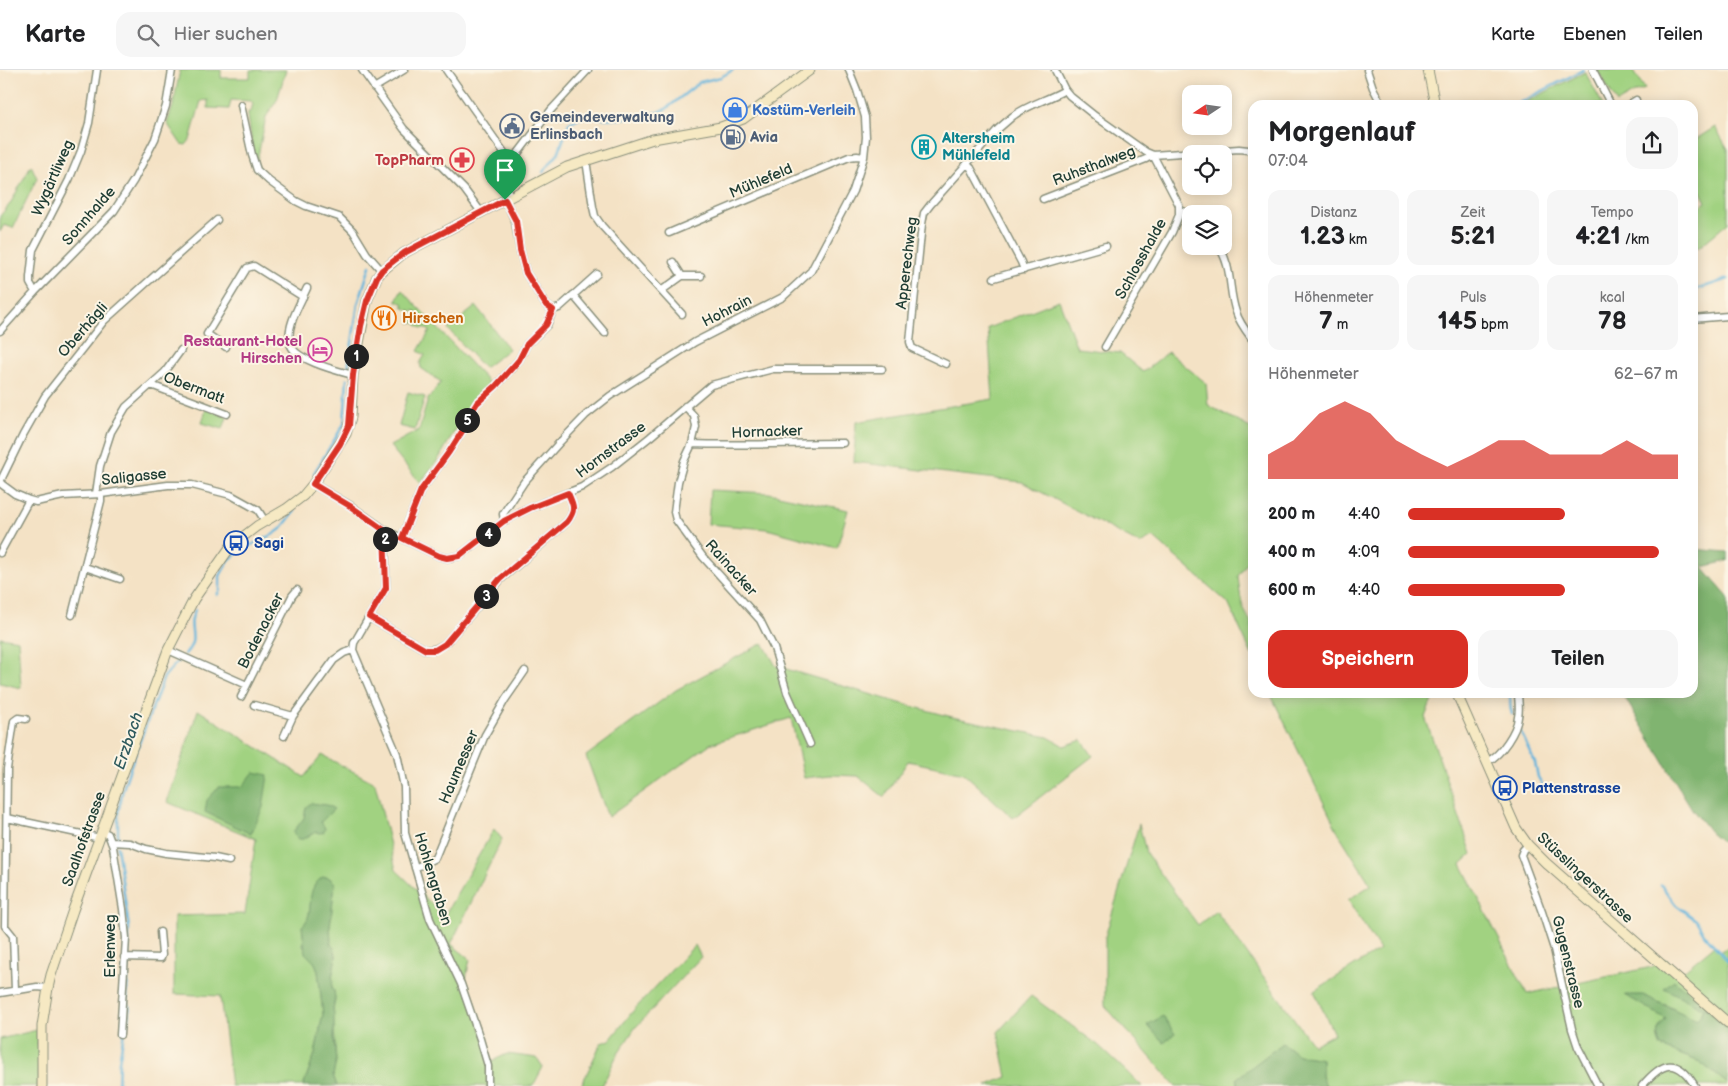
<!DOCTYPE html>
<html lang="de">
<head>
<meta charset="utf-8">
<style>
  :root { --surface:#fff; --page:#f6f6f6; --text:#202124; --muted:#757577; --line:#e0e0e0; --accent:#d93025 }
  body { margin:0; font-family:"Balsamiq Sans",sans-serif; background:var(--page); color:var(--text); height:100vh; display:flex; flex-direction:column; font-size:19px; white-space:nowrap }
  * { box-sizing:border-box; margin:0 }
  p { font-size:16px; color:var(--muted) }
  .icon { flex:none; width:28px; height:28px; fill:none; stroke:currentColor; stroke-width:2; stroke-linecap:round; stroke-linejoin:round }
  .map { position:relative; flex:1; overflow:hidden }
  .drawer { position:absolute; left:1248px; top:30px; width:450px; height:598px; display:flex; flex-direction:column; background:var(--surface); border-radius:15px; box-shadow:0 2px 12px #0003 }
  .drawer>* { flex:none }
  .needle { width:32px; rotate:257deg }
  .buttons { position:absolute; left:1182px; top:15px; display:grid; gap:10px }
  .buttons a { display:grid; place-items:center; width:50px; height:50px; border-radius:10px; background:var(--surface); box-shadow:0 2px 12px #0003; font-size:25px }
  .pin { position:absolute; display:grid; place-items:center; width:42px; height:42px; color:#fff; margin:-51px -21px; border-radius:50% 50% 50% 0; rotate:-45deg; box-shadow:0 0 5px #0007 }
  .pin .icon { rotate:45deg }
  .km { position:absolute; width:25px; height:25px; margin:-12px; border-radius:50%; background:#222; color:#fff; font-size:14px; line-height:25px; text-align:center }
  .round { display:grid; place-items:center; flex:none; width:52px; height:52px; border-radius:15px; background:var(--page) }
  .head { display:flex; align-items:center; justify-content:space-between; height:85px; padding:0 20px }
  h1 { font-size:28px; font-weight:600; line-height:38px }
  .metrics { display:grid; grid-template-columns:repeat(3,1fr); gap:8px; height:85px; padding:5px 20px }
  .metrics div { display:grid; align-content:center; border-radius:12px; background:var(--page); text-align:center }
  .metrics b { font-size:25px; font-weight:600 }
  .metrics small { font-size:14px; font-weight:400 }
  .metrics p { font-size:14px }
  .chart { height:140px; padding:10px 20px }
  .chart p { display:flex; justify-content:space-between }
  .chart svg { width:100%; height:90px; margin-top:5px; fill:var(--accent); opacity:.7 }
  .button { display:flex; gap:10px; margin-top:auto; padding:10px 20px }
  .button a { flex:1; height:58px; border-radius:15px; background:var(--accent); color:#fff; font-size:20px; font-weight:600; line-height:58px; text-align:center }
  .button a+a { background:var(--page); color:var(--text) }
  ul { padding:0 20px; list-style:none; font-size:16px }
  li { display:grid; grid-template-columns:80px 60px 1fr; align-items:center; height:38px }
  li i { height:12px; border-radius:6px; background:var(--accent) }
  header { display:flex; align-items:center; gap:30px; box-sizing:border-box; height:70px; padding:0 25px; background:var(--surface); border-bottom:1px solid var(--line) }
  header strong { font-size:24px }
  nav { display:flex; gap:28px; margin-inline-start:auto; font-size:18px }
  .search { width:350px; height:45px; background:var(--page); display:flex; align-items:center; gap:12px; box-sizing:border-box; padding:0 18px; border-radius:15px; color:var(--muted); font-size:19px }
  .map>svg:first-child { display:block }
  .green { fill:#a1d281; stroke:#60885a }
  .forest { fill:#80b46f; stroke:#507852 }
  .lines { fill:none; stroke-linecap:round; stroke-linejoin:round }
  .stream { stroke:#60b4dc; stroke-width:2.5 }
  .street-casing { stroke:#8a907c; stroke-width:9 }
  .secondary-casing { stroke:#8a907c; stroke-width:11 }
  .street { stroke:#fff; stroke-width:6 }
  .secondary { stroke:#f6e9c3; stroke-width:9 }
  .route-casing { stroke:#fff; stroke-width:10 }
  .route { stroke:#d93025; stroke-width:6 }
  .labels { text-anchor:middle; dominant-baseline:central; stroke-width:4; stroke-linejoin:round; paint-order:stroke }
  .shop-label { font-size:15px; font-weight:bold; fill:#366cbe; stroke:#fcf5e5; text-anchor:start }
  .service-label { font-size:15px; font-weight:bold; fill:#4e5e75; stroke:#fcf5e5; text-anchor:start }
  .culture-label { font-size:15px; font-weight:bold; fill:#0d838f; stroke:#fcf5e5; text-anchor:start }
  .health-label { font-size:15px; font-weight:bold; fill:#be3a42; stroke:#fcf5e5; text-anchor:end }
  .street-label { font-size:15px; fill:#1f3d34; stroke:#fcf5e5 }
  .food-label { font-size:15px; font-weight:bold; fill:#c56008; stroke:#fcf5e5; text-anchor:start }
  .hotel-label { font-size:15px; font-weight:bold; fill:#b23c85; stroke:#fcf5e5; text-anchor:end }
  .transit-label { font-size:15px; font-weight:bold; fill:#164399; stroke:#fcf5e5; text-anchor:start }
  .water-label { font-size:16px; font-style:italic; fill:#2f5b5e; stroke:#fcf5e5 }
</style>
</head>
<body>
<header>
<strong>Karte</strong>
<div class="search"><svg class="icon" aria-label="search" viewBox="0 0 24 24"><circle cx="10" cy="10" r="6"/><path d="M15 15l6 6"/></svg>Hier suchen</div>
<nav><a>Karte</a><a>Ebenen</a><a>Teilen</a></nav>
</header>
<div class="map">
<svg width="1728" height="1016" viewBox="0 0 1728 1016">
  <rect width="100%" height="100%" fill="#fcf5e5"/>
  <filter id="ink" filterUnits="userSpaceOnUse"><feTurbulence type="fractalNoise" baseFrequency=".02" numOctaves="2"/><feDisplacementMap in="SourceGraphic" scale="10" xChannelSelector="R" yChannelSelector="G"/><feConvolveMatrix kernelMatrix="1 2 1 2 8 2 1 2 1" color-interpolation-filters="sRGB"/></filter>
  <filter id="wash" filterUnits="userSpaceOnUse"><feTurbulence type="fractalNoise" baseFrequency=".0096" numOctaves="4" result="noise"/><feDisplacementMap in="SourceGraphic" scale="20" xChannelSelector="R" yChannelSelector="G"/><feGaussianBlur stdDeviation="1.12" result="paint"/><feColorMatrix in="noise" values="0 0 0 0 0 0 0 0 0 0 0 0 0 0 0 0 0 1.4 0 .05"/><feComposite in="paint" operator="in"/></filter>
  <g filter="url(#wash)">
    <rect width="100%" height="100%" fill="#f4e2c5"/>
    <!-- green -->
    <path class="green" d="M180 0H221V8H250V0H286L277 30 266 47 257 91 253 82 248 45V42H251L253 33 251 31 231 30 229 39 208 38V30L201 31 190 70 186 75 181 74 167 53 173 36Z
      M1597 0H1633L1645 19 1636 22 1617 33Z
      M1585 2 1603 35H1520Z
      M1715 57 1728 79V153L1698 178 1693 169V141L1706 132 1693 106V71Z
      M31 95 37 108 13 158 4 155 0 162V146L10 134Z
      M402 220 490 314 465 343 438 390 420 413 390 376 419 360 428 329 441 312 421 298 420 293 425 285 418 281 430 261 424 257 423 259 413 252 410 253 417 244 416 241H411L402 237 404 234 396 230Z
      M1059 230 1077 278 1120 283 1143 302 1168 282 1206 313 1208 335 1252 359V486L1238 506C1240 524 1241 539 1252 553V585L1228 533 1153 467 1140 474 1022 412 854 392 856 352 993 329 988 258Z
      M476 236 509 279 484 298 448 259Z
      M408 322 425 327 415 360 399 356Z
      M206 339 227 347 223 359 202 353Z
      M710 420 769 423 848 440 837 478 767 459 708 454Z
      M0 567 18 570 21 618 0 613Z
      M763 573 776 596 896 632 952 647 1048 667 1064 676 1082 670 1093 686 1013 748 964 703 908 691 884 727 858 706 830 705 804 708 791 648 710 674 608 747 586 686 676 620Z
      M1270 623H1438L1433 628 1425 647 1472 784 1461 794 1527 924 1652 897 1665 889 1681 903 1714 876 1719 882 1728 877V958L1705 937 1689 931 1704 939 1697 951 1664 934 1667 949C1656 958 1655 964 1661 977L1700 992 1728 1014V1016H1326L1322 1006V989L1298 985 1283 973 1237 1009 1239 1016H1176L1105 936V867L1139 754 1146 783 1198 855 1216 841 1313 975 1334 964 1314 921 1380 880 1348 830 1371 815 1339 764Z
      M198 640 304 707 322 685 375 713 396 800 444 846 494 759 502 769 451 874 470 889 465 913 492 991 507 984 537 988 543 997 533 1016H337L333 1005 336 992 333 939 335 931 334 921 332 918V908L336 886 335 880 331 874 330 856 335 813 328 807H323L316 813 308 850 302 856 304 865 303 876 316 895 318 901 323 944 315 984 303 1016H231L220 926 174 924V846L245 844 256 769 167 732Z
      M695 875 701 887 635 958 616 987 602 1016H581L601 973 610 970 633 941Z
      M1031 926 1098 975 1142 1016H986L1007 1007 998 962Z
      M37 960 40 1016H0V969Z"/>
    <!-- forest -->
    <path class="forest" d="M1693 479 1728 482V491L1702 497 1728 527V777L1710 762 1692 739 1622 623 1692 622Z
      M254 702 268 705 263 737 251 764 205 742 207 730 219 717H242Z
      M311 733 327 735 334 739 321 752 325 758 324 762 320 763 316 762 303 769H298L294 765V761L304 748 306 737Z
      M323 807H328L335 813 330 856 331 874 335 880 336 886 332 907 333 909 332 918 334 921 335 928 333 939 334 944V969L336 992 333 1005 337 1016H303L315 984 323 944 318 901 315 893 305 883 302 856C317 844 302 820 323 807Z
      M1674 910 1728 958V1014L1700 992 1661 977C1655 963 1657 959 1666 949L1625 925H1643L1697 950 1704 939 1664 918Z
      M1163 946 1175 964 1164 973 1147 955Z
      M1283 973 1298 985 1322 989V1006L1326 1016H1239L1236 1009Z"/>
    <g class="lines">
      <!-- stream -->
      <path class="stream" d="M1515 35 1583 0
        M543 102 558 84 569 53 581 47 619 49 658 42 666 39 700 12 721 7 733 0
        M1692 221 1728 209
        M348 298 358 234 370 196
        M314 403 344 354 347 309
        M217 525 220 520V506L229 490 241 480 274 464 281 459 295 441
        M185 584C201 567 185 559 195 540
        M1509 622C1512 632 1508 633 1512 644
        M1519 658 1535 693 1538 707 1543 716
        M118 768V743L123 719 131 695 164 607 180 589
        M117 776 129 858 128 885
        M1661 815 1676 835 1696 850 1704 864 1728 891
        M118 1016 119 992 124 962 129 949 130 940 127 930 128 890"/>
    </g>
  </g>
  <g filter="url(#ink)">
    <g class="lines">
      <!-- street casing -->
      <g class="street-casing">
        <path id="street" d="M362 0 404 59 464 119 481 142
          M446 0 506 85 509 95 506 110 509 128
          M1055 0 1065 20 1070 26 1095 46 1146 82 1153 85 1239 79 1248 80 1252 83
          M1367 0 1373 18 1382 35
          M1593 0 1611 35
          M374 18 404 0
          M241 35 252 85 257 100 269 111 296 131 306 136 339 147 353 161 367 184 382 201
          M1628 35 1636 30
          M586 90 593 137 595 146 602 156 682 244
          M967 94 971 98 1021 192 1024 200
          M509 95 551 40 588 0
          M505 129 515 151 520 180 526 203 546 235 553 240 559 238 597 204
          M1043 129 1146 89 1153 85 1179 135V145L1172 162 1105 277
          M1180 140 1185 142 1191 148
          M669 163 849 87 857 86 864 87
          M1218 176C1233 196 1228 220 1236 242 1239 252 1246 261 1252 269
          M673 192 682 206
          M994 208 1106 176
          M307 218C300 234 286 256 290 273 293 290 338 301 353 305
          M661 221 682 206H701
          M35 222 30 213V207L33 180 69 110 81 81 89 53 97 0
          M573 225 605 263
          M1692 249 1728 246
          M0 261 35 222 114 141 134 110 155 69 166 36 172 0
          M226 277 207 264 247 198 254 196 303 227
          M946 294 912 278 910 272 922 154 924 143 931 134 998 59 1013 46C1029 34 1048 30 1065 20
          M151 315 227 344
          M685 336 694 346 696 357 692 374 684 391 678 412 674 442 676 450 703 487 760 550 774 578 787 622 810 674
          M692 374C742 376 792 373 843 373
          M0 412 23 365 45 326 104 251 217 150
          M0 413 15 424 29 430 36 432 63 426 101 424 168 415H192L231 425 258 440 265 451
          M313 414 351 436 385 460 439 486 447 488 459 486 504 451 530 438 582 417 612 397 650 367 711 315 773 299H882
          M96 424 100 396 111 362 126 337 165 302 181 280
          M504 451 503 444 524 412 559 373 586 345 610 326 695 272 783 227 811 201 853 121 864 87 866 67 865 47 857 20 849 0
          M385 460 386 518 354 573 353 580 397 684 404 717 405 763 430 849 461 914 480 969 488 996V1016
          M402 468 421 420 449 382 463 360 469 346 477 333 496 316 519 290 527 274 547 255 553 240
          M0 483 29 430
          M85 497 120 509
          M72 545 101 431V424
          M369 547 426 580 435 579 445 574 501 509 567 452C576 440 574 436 568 423
          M168 580 247 615
          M241 627 292 526 297 520
          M254 635 293 646
          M284 666 293 646 334 590 344 583 353 580
          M1488 691C1501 685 1517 661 1518 647 1520 639 1518 630 1518 622
          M7 748 100 768
          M102 761 108 764 113 777 123 839 126 868 120 965
          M111 772 130 773 146 779 166 783 215 788 229 791
          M1528 775 1523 780 1521 785 1542 842 1554 879 1572 959 1578 977 1598 1016
          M415 798 435 788 485 665 505 630 525 601
          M124 887 161 888 162 885 160 862
          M15 920 13 866 5 856 7 699 14 651 18 648 26 649
          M0 923 37 917 48 918
          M1642 1016C1662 992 1677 986 1695 1016"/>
      </g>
      <!-- secondary casing -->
      <g class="secondary-casing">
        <path id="secondary" d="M1428 0 1435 35
          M1456 622 1516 758 1528 775 1546 793 1728 953
          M42 1016V956L48 918 51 905 73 840 168 580 194 529 231 476 257 456 286 439 303 426 313 414 346 364 351 347 353 305 367 231 377 207 382 201 404 183 567 97 653 69 721 57 743 49 810 0"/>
      </g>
      <!-- street -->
      <use href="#street" class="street"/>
      <!-- secondary -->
      <use href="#secondary" class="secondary"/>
    </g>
  </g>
  <g class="lines" filter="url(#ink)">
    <!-- route casing -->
    <g class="route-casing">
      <path id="route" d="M505 130 516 151 520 180 526 203 546 235 553 240 546 255 527 274 519 290 496 316 477 333 469 346 463 360 449 382 421 420 402 468 439 486 447 488 459 486 504 451 530 438 568 423C574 436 576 440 567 452L500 509 445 574 435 580H426L369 547 386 518 384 460 350 436 313 414 340 374 349 356 353 305 361 256 367 231 377 207 382 200 404 183Z"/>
    </g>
    <!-- route -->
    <use href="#route" class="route"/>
  </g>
  <!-- icons -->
  <defs>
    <g id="shop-ring" transform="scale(1.25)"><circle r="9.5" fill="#fcf5e5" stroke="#3f7fe0" stroke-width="1.5"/><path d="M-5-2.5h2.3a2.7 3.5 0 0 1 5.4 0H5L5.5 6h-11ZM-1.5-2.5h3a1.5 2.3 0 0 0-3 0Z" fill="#3f7fe0"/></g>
    <g id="civic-ring" transform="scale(1.25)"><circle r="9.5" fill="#fcf5e5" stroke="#5c6f8a" stroke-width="1.5"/><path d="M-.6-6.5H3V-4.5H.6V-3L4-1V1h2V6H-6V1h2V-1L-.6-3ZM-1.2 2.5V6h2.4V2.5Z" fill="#5c6f8a"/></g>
    <g id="fuel-ring" transform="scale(1.25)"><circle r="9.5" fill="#fcf5e5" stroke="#5c6f8a" stroke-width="1.5"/><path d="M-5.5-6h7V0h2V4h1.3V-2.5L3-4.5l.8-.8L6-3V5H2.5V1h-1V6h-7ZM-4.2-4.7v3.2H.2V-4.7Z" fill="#5c6f8a"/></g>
    <g id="building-ring" transform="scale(1.25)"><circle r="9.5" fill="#fcf5e5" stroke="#0f9aa8" stroke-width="1.5"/><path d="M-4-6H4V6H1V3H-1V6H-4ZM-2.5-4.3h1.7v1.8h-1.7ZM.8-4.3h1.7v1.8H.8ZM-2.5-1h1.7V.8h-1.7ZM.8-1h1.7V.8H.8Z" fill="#0f9aa8"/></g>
    <g id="pharmacy-ring" transform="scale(1.25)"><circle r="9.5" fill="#fcf5e5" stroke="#e0444e" stroke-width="1.5"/><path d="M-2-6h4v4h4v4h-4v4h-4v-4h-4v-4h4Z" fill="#e0444e"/></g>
    <g id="restaurant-ring" transform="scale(1.25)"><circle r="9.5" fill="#fcf5e5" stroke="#e8710a" stroke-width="1.5"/><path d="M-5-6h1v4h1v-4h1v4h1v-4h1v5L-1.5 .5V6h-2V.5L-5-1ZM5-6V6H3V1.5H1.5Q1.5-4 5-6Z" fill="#e8710a"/></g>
    <g id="hotel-ring" transform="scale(1.25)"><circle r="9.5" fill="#fcf5e5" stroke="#d1479c" stroke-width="1.5"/><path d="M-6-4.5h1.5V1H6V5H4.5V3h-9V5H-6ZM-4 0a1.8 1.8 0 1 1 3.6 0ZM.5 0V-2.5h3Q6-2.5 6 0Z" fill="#d1479c"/></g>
    <g id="bus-ring" transform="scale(1.25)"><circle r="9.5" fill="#fcf5e5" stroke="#1a4fb4" stroke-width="1.5"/><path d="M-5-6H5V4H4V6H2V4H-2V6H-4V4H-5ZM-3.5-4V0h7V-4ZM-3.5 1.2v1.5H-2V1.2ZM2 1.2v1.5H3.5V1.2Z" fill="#1a4fb4"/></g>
  </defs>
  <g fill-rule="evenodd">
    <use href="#shop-ring" x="735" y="40"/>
    <use href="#civic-ring" x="512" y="56"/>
    <use href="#fuel-ring" x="733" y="67"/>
    <use href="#building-ring" x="924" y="77"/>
    <use href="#pharmacy-ring" x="462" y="90"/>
    <use href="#restaurant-ring" x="384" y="248"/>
    <use href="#hotel-ring" x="320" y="280"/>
    <use href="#bus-ring" x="236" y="473"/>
    <use href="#bus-ring" x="1505" y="718"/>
  </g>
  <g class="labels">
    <!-- shop labels -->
    <g class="shop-label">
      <text x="752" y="40">Kostüm-Verleih</text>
    </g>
    <!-- service labels -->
    <g class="service-label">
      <text x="530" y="47">Gemeindeverwaltung<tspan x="530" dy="17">Erlinsbach</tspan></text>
      <text x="750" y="67">Avia</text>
    </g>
    <!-- culture labels -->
    <g class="culture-label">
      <text x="942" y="68">Altersheim<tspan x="942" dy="17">Mühlefeld</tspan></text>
    </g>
    <!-- health labels -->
    <g class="health-label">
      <text x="444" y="90">TopPharm</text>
    </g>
    <!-- street labels -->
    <g class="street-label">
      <text transform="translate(1094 96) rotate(-21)">Ruhsthalweg</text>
      <text transform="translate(53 108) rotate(-66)">Wygärtliweg</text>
      <text transform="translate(761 111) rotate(-23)">Mühlefeld</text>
      <text transform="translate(89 146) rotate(-49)">Sonnhalde</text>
      <text transform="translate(1141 189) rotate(-61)">Schlosshalde</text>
      <text transform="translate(907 193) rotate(-83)">Apperechweg</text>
      <text transform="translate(727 241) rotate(-27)">Hohrain</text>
      <text transform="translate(83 260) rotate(-49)">Oberhägli</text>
      <text transform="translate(194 318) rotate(21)">Obermatt</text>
      <text transform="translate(767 362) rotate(-2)">Hornacker</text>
      <text transform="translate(611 380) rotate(-37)">Hornstrasse</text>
      <text transform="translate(134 407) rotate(-6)">Saligasse</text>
      <text transform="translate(731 498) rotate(48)">Rainacker</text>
      <text transform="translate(261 561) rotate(-63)">Bodenacker</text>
      <text transform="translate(459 697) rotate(-67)">Haumesser</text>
      <text transform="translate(84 769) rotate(-70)">Saalhofstrasse</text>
      <text transform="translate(1585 808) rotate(43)">Stüsslingerstrasse</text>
      <text transform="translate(433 809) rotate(73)">Hohlengraben</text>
      <text transform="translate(110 876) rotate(-90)">Erlenweg</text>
      <text transform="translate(1568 892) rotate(76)">Gugenstrasse</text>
    </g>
    <!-- food labels -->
    <g class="food-label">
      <text x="402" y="248">Hirschen</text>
    </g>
    <!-- hotel labels -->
    <g class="hotel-label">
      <text x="302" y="271">Restaurant-Hotel<tspan x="302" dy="17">Hirschen</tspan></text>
    </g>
    <!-- transit labels -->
    <g class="transit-label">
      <text x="254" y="473">Sagi</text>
      <text x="1522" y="718">Plattenstrasse</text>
    </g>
    <!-- water labels -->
    <g class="water-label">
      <text transform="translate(129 671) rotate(-71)">Erzbach</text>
    </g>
  </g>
</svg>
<div class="buttons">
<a><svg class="needle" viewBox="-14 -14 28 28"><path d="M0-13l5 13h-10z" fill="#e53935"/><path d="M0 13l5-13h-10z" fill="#757577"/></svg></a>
<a><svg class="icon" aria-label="locate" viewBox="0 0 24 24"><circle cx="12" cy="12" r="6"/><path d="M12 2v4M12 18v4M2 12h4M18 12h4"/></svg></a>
<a><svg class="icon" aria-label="layers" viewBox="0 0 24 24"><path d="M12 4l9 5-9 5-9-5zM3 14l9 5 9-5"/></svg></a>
</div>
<div class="pin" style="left:505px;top:130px;background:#1e9e55"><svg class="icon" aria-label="arrive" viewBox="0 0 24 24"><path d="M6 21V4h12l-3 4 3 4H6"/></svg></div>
<b class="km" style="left:356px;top:286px">1</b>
<b class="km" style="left:385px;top:469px">2</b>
<b class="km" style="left:486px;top:526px">3</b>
<b class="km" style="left:488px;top:464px">4</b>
<b class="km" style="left:467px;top:350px">5</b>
<section class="drawer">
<div class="head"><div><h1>Morgenlauf</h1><p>07:04</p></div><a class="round"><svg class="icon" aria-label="share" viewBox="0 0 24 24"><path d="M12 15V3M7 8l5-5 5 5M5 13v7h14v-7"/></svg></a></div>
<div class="metrics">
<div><p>Distanz</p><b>1.23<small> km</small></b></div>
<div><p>Zeit</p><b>5:21</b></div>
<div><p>Tempo</p><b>4:21<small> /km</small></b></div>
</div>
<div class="metrics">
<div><p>Höhenmeter</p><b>7<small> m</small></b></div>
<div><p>Puls</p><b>145<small> bpm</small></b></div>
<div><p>kcal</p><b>78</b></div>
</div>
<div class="chart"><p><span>Höhenmeter</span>62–67 m</p>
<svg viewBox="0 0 160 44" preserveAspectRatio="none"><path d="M0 44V32L10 25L20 12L30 6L40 12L50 25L60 32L70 38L80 32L90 25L100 25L110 32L120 32L130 32L140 25L150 32L160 32V44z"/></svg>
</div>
<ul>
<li><b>200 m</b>4:40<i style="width:58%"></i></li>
<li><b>400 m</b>4:09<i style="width:93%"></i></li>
<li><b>600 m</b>4:40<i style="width:58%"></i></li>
</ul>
<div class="button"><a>Speichern</a><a>Teilen</a></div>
</section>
</div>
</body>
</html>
